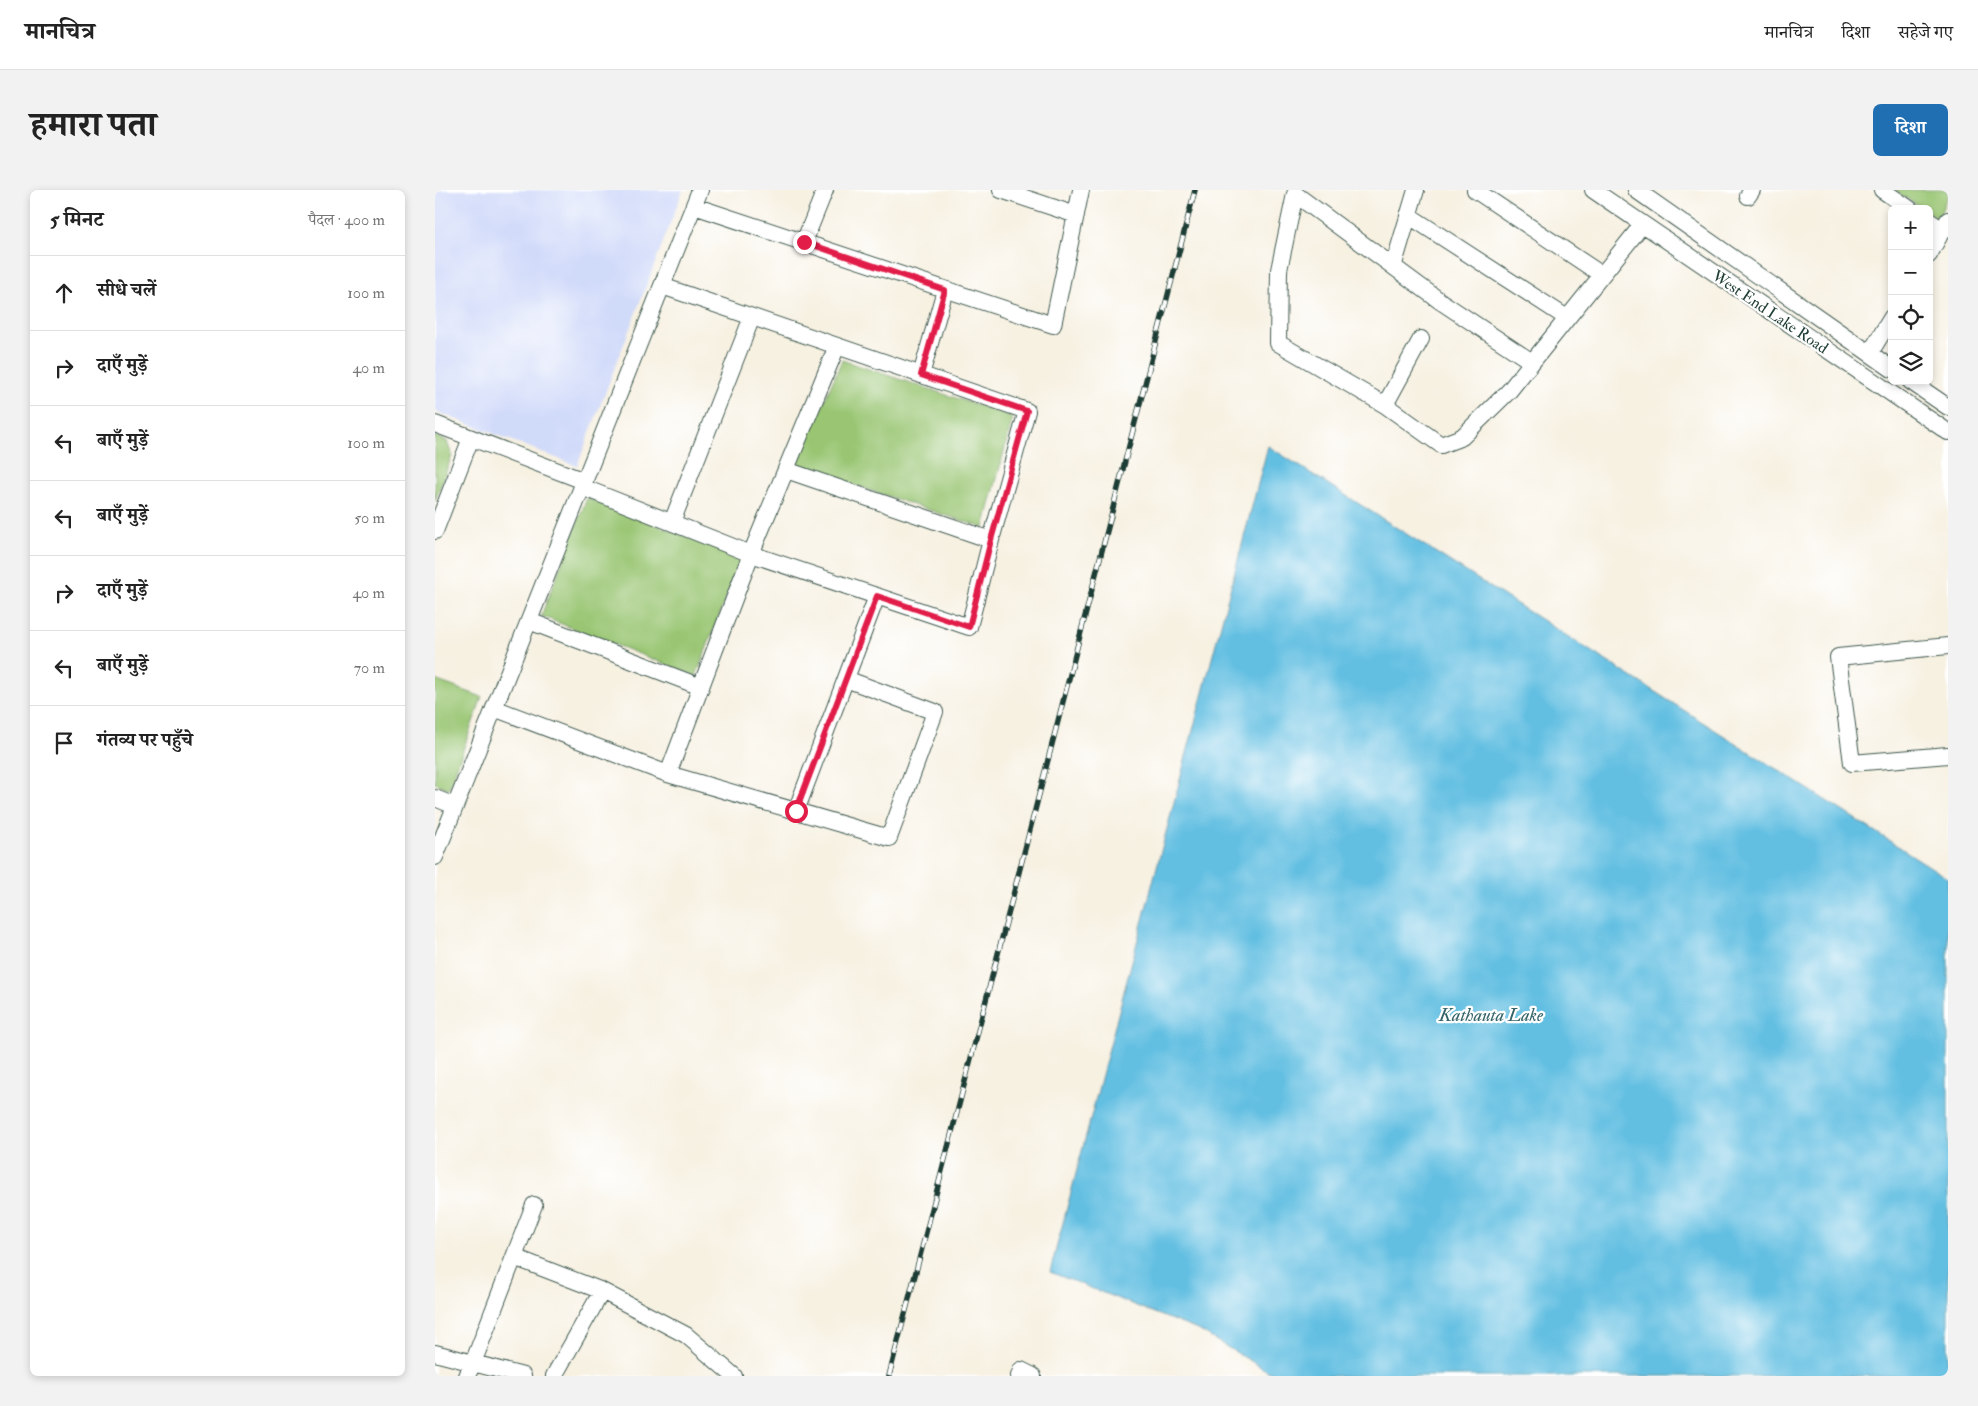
<!DOCTYPE html>
<html lang="hi">
<head>
<meta charset="utf-8">
<style>
  body { margin:0; font-family:"IM FELL Double Pica","Noto Serif Devanagari",serif; background:#f2f2f2; color:#222 }
  .controls { position:absolute; right:15px; top:15px; display:grid; overflow:hidden; border-radius:8px; box-shadow:0 2px 8px #0003 }
  .controls button { width:45px; height:45px; display:grid; place-items:center; padding:0; border:0; border-bottom:1px solid #e0e0e0; background:#fff; color:#222; font:25px sans-serif }
  .stop { position:absolute; width:15px; height:15px; margin:-11px; border:4px solid #e11d48; border-radius:50%; background:#fff }
  .stop.end { background:#e11d48; border-color:#fff; box-shadow:0 1px 5px #0008 }
  .list { margin:0; padding:0; list-style:none }
  h2 { display:flex; justify-content:space-between; align-items:center; height:65px; margin:0; padding:0 20px; font-size:21px }
  h2 small { font-size:16px; font-weight:400; color:#767676 }
  .list li { display:grid; grid-template-columns:32px 1fr auto; gap:15px; align-items:center; box-sizing:border-box; height:75px; padding:0 20px; border-top:1px solid #e0e0e0 }
  .list b { display:block; font-size:19px; white-space:nowrap }
  .list em { font-size:16px; font-style:normal; color:#767676 }
  .icon { flex:none; width:28px; height:28px; fill:none; stroke:currentColor; stroke-width:2; stroke-linecap:round; stroke-linejoin:round }
  .map { position:relative; flex:none; width:1513px; height:1186px; overflow:hidden; border-radius:8px }
  header { display:flex; align-items:center; gap:30px; box-sizing:border-box; height:70px; padding:0 25px; background:#fff; border-bottom:1px solid #e0e0e0 }
  header strong { font-size:24px }
  nav { display:flex; gap:28px; margin-inline-start:auto; font-size:18px }
  .intro { display:flex; align-items:center; justify-content:space-between; box-sizing:border-box; height:120px; padding:0 30px }
  h1 { margin:0; font-size:35px }
  .button { padding:12px 22px; border-radius:8px; background:#1f6fb2; color:#fff; font-size:18px; font-weight:700 }
  main { display:flex; gap:30px; padding:0 30px }
  aside { flex:1; background:#fff; border-radius:8px; box-shadow:0 2px 8px #0003 }
  .map>svg:first-child { display:block }
</style>
</head>
<body>
<header>
<strong>मानचित्र</strong>
<nav><a>मानचित्र</a><a>दिशा</a><a>सहेजे गए</a></nav>
</header>
<div class="intro"><h1>हमारा पता</h1><a class="button">दिशा</a></div>
<main>
<aside>
<h2>5 मिनट<small>पैदल · 400 m</small></h2>
<ul class="list">
<li><svg class="icon" aria-label="ahead" viewBox="0 0 24 24"><path d="M12 20V5M6 11l6-6 6 6"/></svg><div><b>सीधे चलें</b></div><em>100 m</em></li>
<li><svg class="icon" aria-label="right" viewBox="0 0 24 24"><path d="M7 20v-9h11M14 6l5 5-5 5"/></svg><div><b>दाएँ मुड़ें</b></div><em>40 m</em></li>
<li><svg class="icon" aria-label="left" viewBox="0 0 24 24"><path d="M17 20v-9H6M10 6l-5 5 5 5"/></svg><div><b>बाएँ मुड़ें</b></div><em>100 m</em></li>
<li><svg class="icon" aria-label="left" viewBox="0 0 24 24"><path d="M17 20v-9H6M10 6l-5 5 5 5"/></svg><div><b>बाएँ मुड़ें</b></div><em>50 m</em></li>
<li><svg class="icon" aria-label="right" viewBox="0 0 24 24"><path d="M7 20v-9h11M14 6l5 5-5 5"/></svg><div><b>दाएँ मुड़ें</b></div><em>40 m</em></li>
<li><svg class="icon" aria-label="left" viewBox="0 0 24 24"><path d="M17 20v-9H6M10 6l-5 5 5 5"/></svg><div><b>बाएँ मुड़ें</b></div><em>70 m</em></li>
<li><svg class="icon" aria-label="arrive" viewBox="0 0 24 24"><path d="M6 21V4h12l-3 4 3 4H6"/></svg><div><b>गंतव्य पर पहुँचे</b></div></li>
</ul>
</aside>
<div class="map">
<svg width="1513" height="1186" viewBox="0 0 1513 1186">
  <rect width="100%" height="100%" fill="#fff"/>
  <filter id="ink" filterUnits="userSpaceOnUse"><feTurbulence type="fractalNoise" baseFrequency=".02" numOctaves="2"/><feDisplacementMap in="SourceGraphic" scale="10" xChannelSelector="R" yChannelSelector="G"/><feConvolveMatrix kernelMatrix="1 2 1 2 8 2 1 2 1" color-interpolation-filters="sRGB"/></filter>
  <filter id="wash" filterUnits="userSpaceOnUse"><feTurbulence type="fractalNoise" baseFrequency=".0096" numOctaves="4" result="noise"/><feDisplacementMap in="SourceGraphic" scale="20" xChannelSelector="R" yChannelSelector="G"/><feGaussianBlur stdDeviation="1.12" result="paint"/><feColorMatrix in="noise" values="0 0 0 0 0 0 0 0 0 0 0 0 0 0 0 0 0 1.4 0 .05"/><feComposite in="paint" operator="in"/></filter>
  <g filter="url(#wash)">
    <rect width="100%" height="100%" fill="#f7f1e2"/>
    <!-- built -->
    <path fill="#d0daf9" d="M0 0H248L142 276 0 221Z"/>
    <!-- green -->
    <path fill="#9ac673" stroke="#5c8254" d="M1459 0H1513V5L1503 29 1494 23V19H1488Z
      M407 170 578 227 549 338 361 276Z
      M0 246 12 251 17 266 0 311Z
      M152 308 306 368 261 486 106 426Z
      M0 490 47 507 14 599 0 593Z"/>
    <!-- water -->
    <path fill="#64bfe2" stroke="#427e8b" d="M833 256 1513 688V1186H841L765 1141 615 1082Z"/>
  </g>
  <g filter="url(#ink)">
    <g fill="none" stroke-linecap="round" stroke-linejoin="round">
      <!-- minor casing -->
      <g stroke="#3f584e" stroke-width="18">
        <path id="minor" d="M566 0 641 25
          M1040 0 1167 85
          M1158 0 1513 242
          M1201 0 1457 179
          M1447 0 1475 19
          M1313 6 1317 0
          M259 16 618 135 646 0
          M973 25 1132 128
          M1494 31 1509 41
          M369 52 390 0
          M1494 65 1513 30
          M959 74 981 0
          M1435 163 1457 127
          M1097 172 1005 111 860 4 844 80 843 153 950 215 1006 255 1027 247 1074 201 1207 35
          M486 185 510 100
          M1475 191 1513 217
          M950 215 986 149
          M0 234 149 291
          M351 280 556 350
          M147 297 316 364 534 437 556 350 592 221 227 96
          M237 332 317 127
          M0 341 36 248
          M94 431 266 497
          M1513 456 1403 467 1417 573 1513 565
          M59 518 233 584 454 648 500 522 411 489
          M233 584 316 364 402 156
          M0 608 20 616
          M361 621 442 406
          M0 667 265 0
          M79 1067 167 1101
          M0 1163 88 1186
          M32 1186 38 1173 99 1015
          M119 1186 167 1101 251 1145 299 1186
          M584 1186 586 1180 598 1186"/>
      </g>
      <!-- minor -->
      <use href="#minor" stroke="#fff" stroke-width="16"/>
      <!-- rail casing -->
      <g stroke="#1f3d34" stroke-width="5.5">
        <path id="rail" d="M454 1186 760 0"/>
      </g>
      <!-- rail -->
      <use href="#rail" stroke="#fff" stroke-width="4" stroke-dasharray="11" stroke-linecap="butt"/>
    </g>
  </g>
  <g fill="none" stroke-linecap="round" stroke-linejoin="round" filter="url(#ink)">
    <!-- route -->
    <path stroke="#e11d48" stroke-width="6" d="M361 621 442 406 534 437 556 350 592 221 486 185 510 100 369 52"/>
  </g>
  <g text-anchor="middle" dominant-baseline="central" stroke-width="4.5" stroke-linejoin="round" paint-order="stroke">
    <!-- street labels -->
    <g font-size="16" fill="#1f3d34" stroke="#fff">
      <text transform="translate(1335 122) rotate(34)">West End Lake Road</text>
    </g>
    <!-- water labels -->
    <g font-size="18" font-style="italic" fill="#346468" stroke="#fff">
      <text x="1056" y="825">Kathauta Lake</text>
    </g>
  </g>
</svg>
<div class="controls">
<button>+</button>
<button>−</button>
<button><svg class="icon" aria-label="locate" viewBox="0 0 24 24"><circle cx="12" cy="12" r="6"/><path d="M12 2v4M12 18v4M2 12h4M18 12h4"/></svg></button>
<button><svg class="icon" aria-label="layers" viewBox="0 0 24 24"><path d="M12 4l9 5-9 5-9-5zM3 14l9 5 9-5"/></svg></button>
</div>
<div class="stop" style="left:361px;top:621px"></div>
<div class="stop end" style="left:369px;top:52px"></div>
</div>
</main>
</body>
</html>
